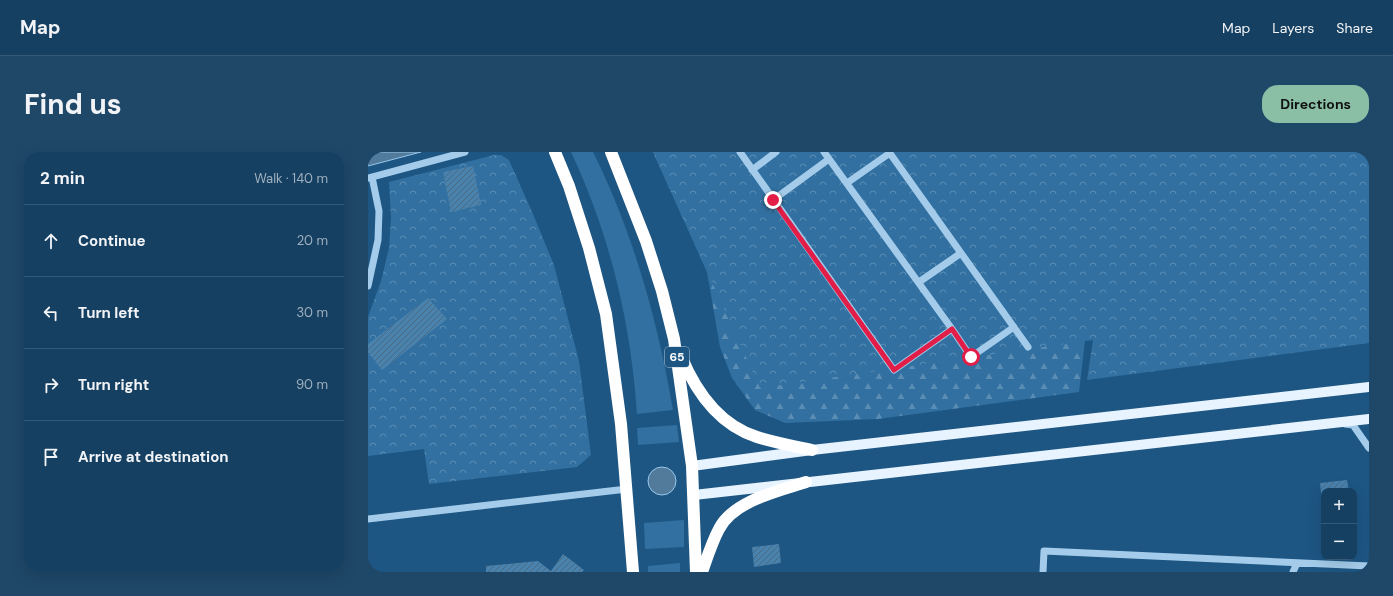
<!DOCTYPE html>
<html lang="en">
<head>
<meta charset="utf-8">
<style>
  body { margin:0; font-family:"DM Sans",sans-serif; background:#1f4768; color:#f1f3f6 }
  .controls { position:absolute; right:12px; bottom:12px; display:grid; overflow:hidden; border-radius:8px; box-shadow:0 4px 16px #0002 }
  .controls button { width:36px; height:36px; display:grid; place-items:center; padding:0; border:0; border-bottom:1px solid #355977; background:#164062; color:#f1f3f6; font:20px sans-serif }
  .stop { position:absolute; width:12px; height:12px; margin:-9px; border:3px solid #e11d48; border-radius:50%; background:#fff }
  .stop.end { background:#e11d48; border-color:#fff; box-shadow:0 1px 4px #0008 }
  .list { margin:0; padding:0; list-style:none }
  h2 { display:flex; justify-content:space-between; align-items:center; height:52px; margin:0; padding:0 16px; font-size:17px }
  h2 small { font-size:13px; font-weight:400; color:#9eafbe }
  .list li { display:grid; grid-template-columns:26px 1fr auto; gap:12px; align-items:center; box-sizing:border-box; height:72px; padding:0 16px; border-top:1px solid #355977 }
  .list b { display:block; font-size:15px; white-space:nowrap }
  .list em { font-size:13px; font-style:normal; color:#9eafbe }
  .icon { flex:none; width:22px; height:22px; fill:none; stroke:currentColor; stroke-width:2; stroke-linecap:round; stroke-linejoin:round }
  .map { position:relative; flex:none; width:1001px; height:420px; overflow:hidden; border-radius:16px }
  header { display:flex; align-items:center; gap:24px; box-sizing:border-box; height:56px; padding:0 20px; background:#164062; border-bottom:1px solid #355977 }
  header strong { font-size:19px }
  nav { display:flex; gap:22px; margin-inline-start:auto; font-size:14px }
  .intro { display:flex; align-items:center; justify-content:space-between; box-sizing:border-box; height:96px; padding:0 24px }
  h1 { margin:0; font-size:28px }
  .button { padding:10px 18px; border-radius:16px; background:#8abfa5; color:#111; font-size:14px; font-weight:700 }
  main { display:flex; gap:24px; padding:0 24px }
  aside { flex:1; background:#164062; border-radius:16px; box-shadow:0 4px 16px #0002 }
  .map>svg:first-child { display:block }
</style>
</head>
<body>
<header>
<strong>Map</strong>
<nav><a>Map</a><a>Layers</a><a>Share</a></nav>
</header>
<div class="intro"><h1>Find us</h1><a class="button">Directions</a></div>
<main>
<aside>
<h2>2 min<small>Walk · 140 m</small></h2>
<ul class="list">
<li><svg class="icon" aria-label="ahead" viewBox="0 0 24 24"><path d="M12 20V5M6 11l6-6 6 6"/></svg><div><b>Continue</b></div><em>20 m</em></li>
<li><svg class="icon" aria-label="left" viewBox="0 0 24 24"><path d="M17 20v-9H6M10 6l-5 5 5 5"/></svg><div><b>Turn left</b></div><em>30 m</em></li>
<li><svg class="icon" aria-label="right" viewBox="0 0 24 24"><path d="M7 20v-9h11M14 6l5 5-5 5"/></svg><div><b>Turn right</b></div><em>90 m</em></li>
<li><svg class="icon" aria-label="arrive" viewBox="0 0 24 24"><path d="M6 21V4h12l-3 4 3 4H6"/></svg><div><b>Arrive at destination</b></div></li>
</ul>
</aside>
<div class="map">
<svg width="1001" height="420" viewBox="0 0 1001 420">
  <defs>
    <pattern id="forest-firs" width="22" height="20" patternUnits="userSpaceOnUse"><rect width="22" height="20" fill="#3170a1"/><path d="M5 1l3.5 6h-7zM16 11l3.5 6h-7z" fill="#5a8db4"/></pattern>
    <pattern id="park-crowns" width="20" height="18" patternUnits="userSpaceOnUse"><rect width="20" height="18" fill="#3170a1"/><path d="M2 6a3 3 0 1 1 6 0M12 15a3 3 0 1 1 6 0" fill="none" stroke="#5a8db4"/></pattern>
    <pattern id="building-hatch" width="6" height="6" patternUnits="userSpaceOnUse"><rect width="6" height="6" fill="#4a82ae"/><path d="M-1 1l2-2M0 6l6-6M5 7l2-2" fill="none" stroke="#4b6a82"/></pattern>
  </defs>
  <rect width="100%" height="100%" fill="#1d5683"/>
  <!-- grass -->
  <path fill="#3170a1" d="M203 0H225C265 80 290 170 305 258L269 262C263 171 242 83 203 0Z
    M309 273 311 290 270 293 269 276Z
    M316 368V395L277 397 276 371Z
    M312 411V420H280V414Z"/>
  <!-- forest -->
  <path fill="url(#forest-firs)" d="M285 0 717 189 711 240 510 267 417 271 387 258 364 226 352 195 339 120Z"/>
  <!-- park -->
  <path fill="url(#park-crowns)" d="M285 0H1001V191L719 228 725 188 392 236Z
    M126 3H133L141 8 165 62 186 113 211 209 223 303 209 315 61 332 56 297 0 304V165L13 129 21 96 23 66 21 30Z"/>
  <!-- water -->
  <path fill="#527a9b" stroke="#97c8eb" d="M0 0H53L0 14Z
    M280 329a14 14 0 1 1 28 0a14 14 0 1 1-28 0Z"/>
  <!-- building -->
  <path fill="url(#building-hatch)" d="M105 14 113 53 83 60 75 20Z
    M60 146 79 167 14 218 0 200V192Z
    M979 328 981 339H956V350H954L952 331Z
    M411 392 413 411 386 415 384 395Z
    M195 402 216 418 214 420H118V414L170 409 183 419Z"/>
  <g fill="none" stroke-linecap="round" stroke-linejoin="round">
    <!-- minor -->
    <path stroke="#a4ccea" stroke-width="7" d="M372 0 526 218 584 177 456 0
      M521 0 660 195
      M384 18 408 0
      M0 26 97 0
      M479 31 522 1
      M405 48 461 7
      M551 130 593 101
      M0 134 10 88 11 59 4 25
      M584 177 603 205 646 175
      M977 272 985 273 1001 296
      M0 367 259 337
      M675 420 676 399 1001 414
      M925 420 929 411"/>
    <!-- major -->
    <path stroke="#e7f3fe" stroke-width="10" d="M324 314 444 298 1001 235
      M326 343 1001 267"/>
    <!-- highway -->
    <path stroke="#fff" stroke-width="12" d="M187 0 201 34 221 96 238 162 253 272 265 420
      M243 0 278 89 294 139 306 187 324 314 328 420
      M313 204C328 240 351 273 389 285 407 291 426 294 444 298
      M334 420C339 406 344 390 351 377 365 349 410 339 438 330"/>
  </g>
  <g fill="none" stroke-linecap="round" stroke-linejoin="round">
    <!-- route -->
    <path stroke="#e11d48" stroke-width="5" d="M405 48 526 218 584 177 603 205"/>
  </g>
  <g text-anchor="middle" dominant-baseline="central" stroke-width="3.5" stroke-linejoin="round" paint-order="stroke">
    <!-- shield labels -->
    <rect fill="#1d5683" stroke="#bbccda" stroke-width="1" x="297" y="195" width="24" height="20" rx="3"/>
    <g font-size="12" font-weight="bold" fill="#fff">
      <text x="309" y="205">65</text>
    </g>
  </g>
</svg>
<div class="controls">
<button>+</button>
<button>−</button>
</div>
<div class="stop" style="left:603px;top:205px"></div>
<div class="stop end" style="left:405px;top:48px"></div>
</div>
</main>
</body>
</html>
